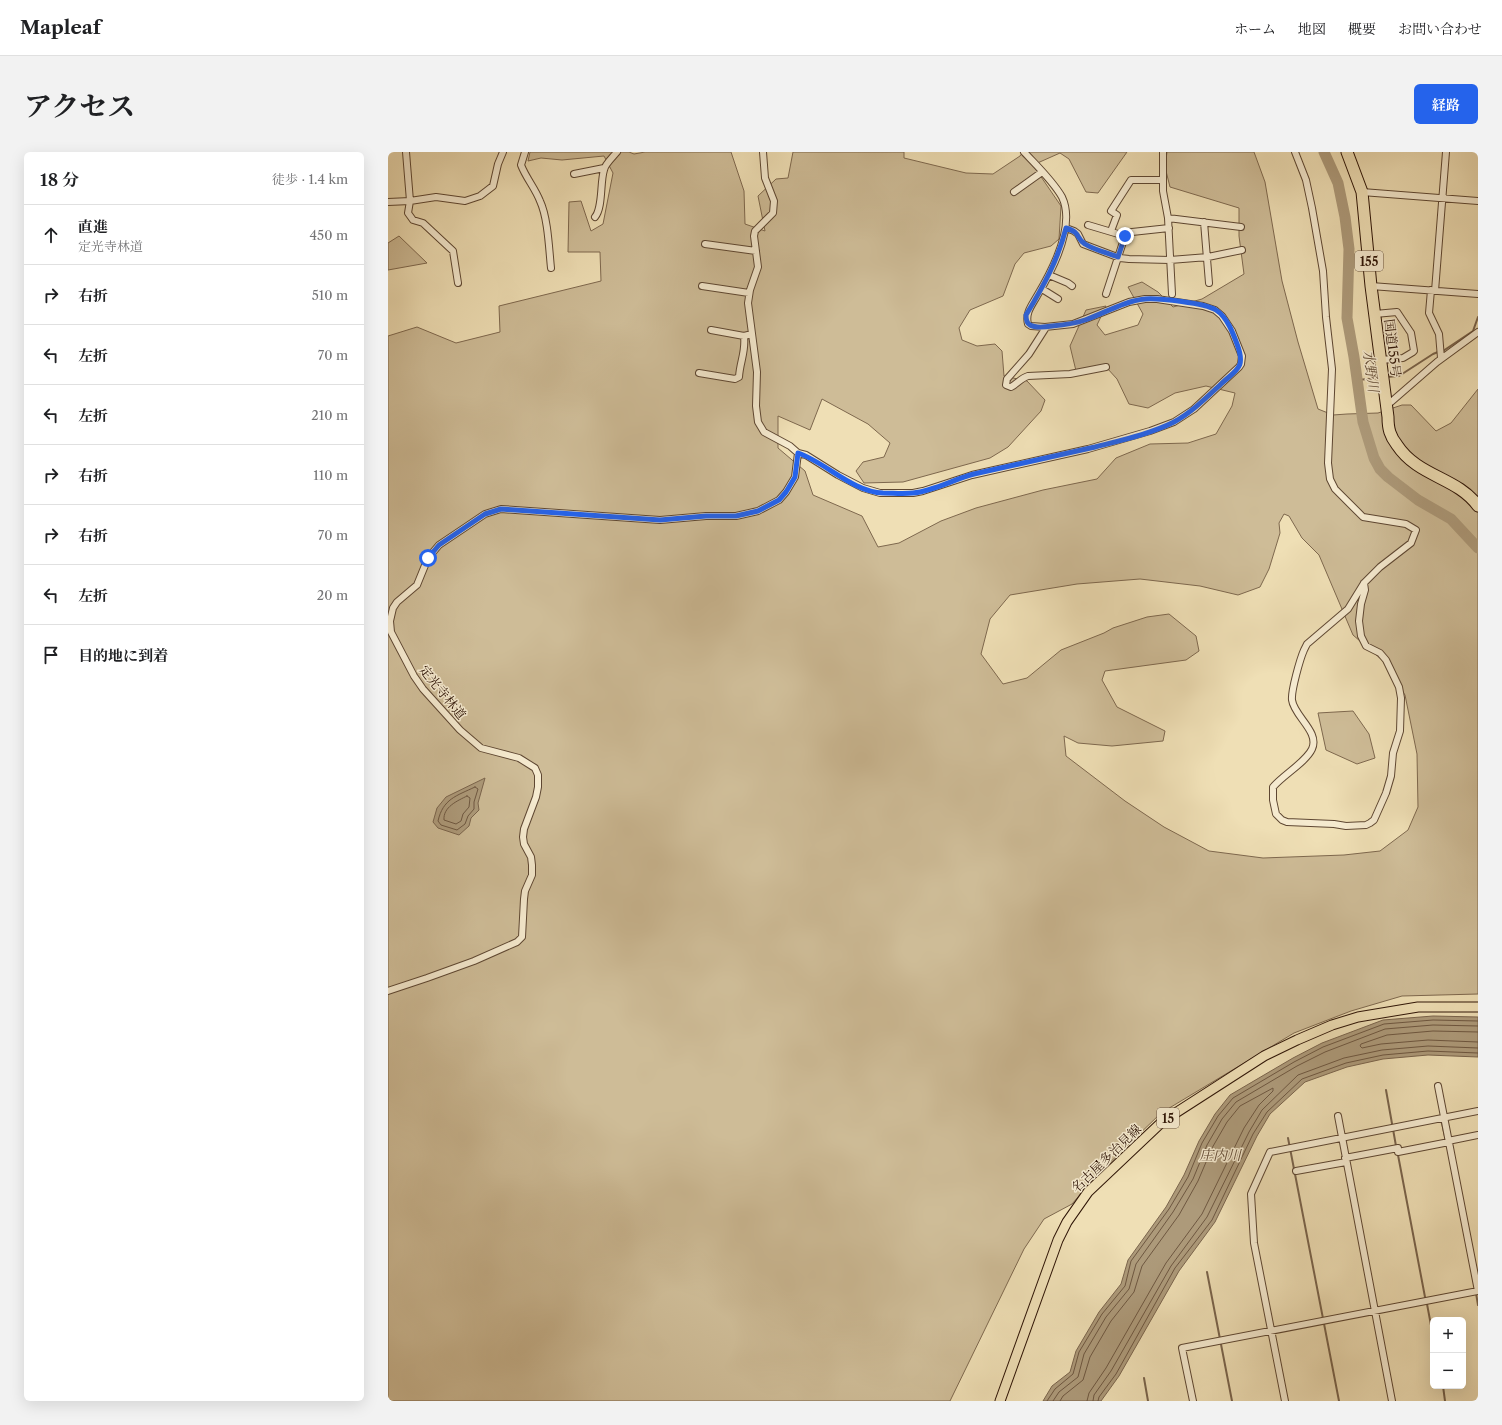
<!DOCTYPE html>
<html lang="ja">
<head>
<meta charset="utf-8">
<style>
  body { margin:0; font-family:"Libre Caslon Text","Noto Serif JP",serif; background:#f2f2f2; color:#202124 }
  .controls { position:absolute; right:12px; bottom:12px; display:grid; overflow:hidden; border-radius:6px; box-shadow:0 4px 16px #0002 }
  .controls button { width:36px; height:36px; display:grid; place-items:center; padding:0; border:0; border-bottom:1px solid #e0e0e0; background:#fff; color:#202124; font:20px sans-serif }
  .stop { position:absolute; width:12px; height:12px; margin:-9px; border:3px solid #2563eb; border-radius:50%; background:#fff }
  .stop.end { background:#2563eb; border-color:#fff; box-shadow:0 1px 4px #0008 }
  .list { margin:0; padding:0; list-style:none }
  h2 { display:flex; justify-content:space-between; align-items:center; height:52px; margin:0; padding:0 16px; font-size:17px }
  h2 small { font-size:13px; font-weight:400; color:#757577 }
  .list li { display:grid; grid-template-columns:26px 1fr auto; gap:12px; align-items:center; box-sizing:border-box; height:60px; padding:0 16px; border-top:1px solid #e0e0e0 }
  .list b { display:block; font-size:15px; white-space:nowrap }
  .list p { margin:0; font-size:13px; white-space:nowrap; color:#757577 }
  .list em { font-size:13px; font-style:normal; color:#757577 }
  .icon { flex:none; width:22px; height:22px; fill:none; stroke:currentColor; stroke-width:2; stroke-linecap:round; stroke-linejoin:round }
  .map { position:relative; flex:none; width:1090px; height:1249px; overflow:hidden; border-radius:6px }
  header { display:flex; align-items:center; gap:24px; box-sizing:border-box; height:56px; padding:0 20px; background:#fff; border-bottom:1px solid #e0e0e0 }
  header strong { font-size:19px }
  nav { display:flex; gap:22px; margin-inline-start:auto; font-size:14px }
  .intro { display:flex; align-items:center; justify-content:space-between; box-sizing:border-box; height:96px; padding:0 24px }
  h1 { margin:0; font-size:28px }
  .button { padding:10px 18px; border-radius:6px; background:#2563eb; color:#fff; font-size:14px; font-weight:700 }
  main { display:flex; gap:24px; padding:0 24px }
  aside { flex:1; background:#fff; border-radius:6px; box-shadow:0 4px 16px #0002 }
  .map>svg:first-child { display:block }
</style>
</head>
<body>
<header>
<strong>Mapleaf</strong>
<nav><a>ホーム</a><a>地図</a><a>概要</a><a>お問い合わせ</a></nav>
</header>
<div class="intro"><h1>アクセス</h1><a class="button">経路</a></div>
<main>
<aside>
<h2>18 分<small>徒歩 · 1.4 km</small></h2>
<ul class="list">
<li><svg class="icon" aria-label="ahead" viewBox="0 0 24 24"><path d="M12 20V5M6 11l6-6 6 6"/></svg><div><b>直進</b><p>定光寺林道</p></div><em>450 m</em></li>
<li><svg class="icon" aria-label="right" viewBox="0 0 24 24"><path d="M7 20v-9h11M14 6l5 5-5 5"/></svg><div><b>右折</b></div><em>510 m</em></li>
<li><svg class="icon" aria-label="left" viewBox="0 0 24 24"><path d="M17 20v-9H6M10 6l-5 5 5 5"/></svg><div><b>左折</b></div><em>70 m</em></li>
<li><svg class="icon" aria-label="left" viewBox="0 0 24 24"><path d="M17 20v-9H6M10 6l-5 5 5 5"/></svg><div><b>左折</b></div><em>210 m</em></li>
<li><svg class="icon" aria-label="right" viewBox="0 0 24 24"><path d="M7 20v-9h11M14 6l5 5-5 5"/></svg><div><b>右折</b></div><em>110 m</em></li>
<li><svg class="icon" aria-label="right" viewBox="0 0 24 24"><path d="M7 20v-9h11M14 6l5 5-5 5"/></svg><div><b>右折</b></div><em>70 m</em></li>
<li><svg class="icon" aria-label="left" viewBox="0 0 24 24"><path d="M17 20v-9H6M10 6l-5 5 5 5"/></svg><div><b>左折</b></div><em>20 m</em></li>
<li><svg class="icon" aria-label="arrive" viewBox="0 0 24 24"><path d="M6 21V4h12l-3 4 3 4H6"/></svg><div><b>目的地に到着</b></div></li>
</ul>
</aside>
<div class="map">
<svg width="1090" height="1249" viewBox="0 0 1090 1249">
  <rect width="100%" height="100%" fill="#efdfb5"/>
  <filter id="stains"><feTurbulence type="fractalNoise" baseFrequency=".005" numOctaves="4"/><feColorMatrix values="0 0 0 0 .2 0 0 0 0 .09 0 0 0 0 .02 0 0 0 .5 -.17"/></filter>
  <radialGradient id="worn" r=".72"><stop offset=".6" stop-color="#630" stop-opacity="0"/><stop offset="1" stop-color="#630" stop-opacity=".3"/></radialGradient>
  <!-- green -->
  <path fill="#cebc97" stroke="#7e684e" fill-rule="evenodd" d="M142 0H241L246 2 257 0H343L356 39 357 72 377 79 370 44 388 27 400 26 405 0H516V6L578 21 605 22 632 4 635 0H739L710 41 698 40 681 7 672 1 645 13 673 54 671 87 663 94 636 101 627 112 615 144 582 158 571 176 574 188 589 194 607 192 614 199 616 224 639 229 657 248 653 259 620 295 602 306 515 330 476 331 468 319 475 310 496 305 502 291 480 272 434 247 422 278 390 264V296L417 319 425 343 474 364 490 395 511 391 553 369 588 356 655 338 709 327 728 306 762 292 800 291 828 282 844 254 847 241 818 234 787 241 760 256 741 252 729 227 719 216 689 223 682 194 698 158 718 154 709 173 717 183 750 173 755 162 740 135 754 130 770 140 785 155 814 147 856 122 851 84V56L782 35 777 15 779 0H866L877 30 894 129 910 190 930 257 945 263 959 262 990 261 1014 253H1023L1048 279 1063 271 1090 237V842L1014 844 963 859 906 881 773 961 708 1024 684 1052 656 1067 636 1097 562 1249H0V184L29 175 68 191 112 180 111 154 213 129 212 100H180L181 50 193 49 203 79 215 72 225 21 216 4 174 8 153 6 140 9ZM896 362 901 364 914 386 931 403 965 483 994 508 1017 543 1029 602 1030 655 1020 678 992 699 956 703 875 706 821 699 776 675 737 649 678 604 676 584 690 591 724 594 775 589 777 579 729 555 714 528 717 519 798 508 811 499 808 484 781 462 759 465 725 476 716 481 673 498 639 526 615 532 593 502 602 467 622 443 689 432 752 427 812 434 850 443 872 435 881 417 892 381 891 371Z
    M11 84 39 111 0 118V91Z
    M965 559 981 582 987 606 969 612 938 598 930 561Z"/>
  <!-- water -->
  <path fill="#ad9a7a" stroke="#7a644c" d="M97 626 90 651 91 658 83 666 81 674 71 683 50 676 45 670 49 656 58 645Z
    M1045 864 1090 865V905L1040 903 995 907 959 915 917 930 882 962 869 984 827 1070 791 1119 731 1224 713 1249H655L664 1234 682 1220 688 1199 711 1160 733 1132 740 1108 778 1055 796 1023 811 989 827 962 842 943 905 906 934 891 995 868Z"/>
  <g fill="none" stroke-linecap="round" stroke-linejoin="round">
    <!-- shore -->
    <path stroke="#6e5740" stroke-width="1" d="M87 635 90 637 86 650V657L80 664 77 672 69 678 53 673 50 669C55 647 68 644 87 635Z
      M79 644 82 646 81 655 75 662 73 669 68 672 56 668C55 655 69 649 79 644Z
      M1090 880 1045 879 999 883 973 892 972 894 974 896 993 892 1040 888 1090 890
      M659 1249 667 1237 685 1222 691 1200 714 1162 737 1134 743 1109 781 1057 800 1025 814 991 830 964 845 946 906 910 935 895 996 872 1045 868 1090 869
      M665 1249 671 1240 690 1225 696 1202 718 1165 741 1137 748 1112 785 1060 805 1027 819 993 834 967 848 950 909 914 937 900 997 877 1045 873 1090 874
      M672 1249 675 1244 695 1228 702 1205 723 1169 746 1140 754 1114 791 1063 810 1029 824 996 839 970 852 954 885 936V939L871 953 856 976 814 1062 778 1111 718 1216 701 1241 699 1249
      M705 1249 706 1243 723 1219 783 1114 819 1065 861 980 874 958 910 923 956 906 994 898 1040 894 1090 896
      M710 1249 711 1245 728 1222 787 1116 824 1068 865 982 879 960 914 927 958 911 995 903 1040 899 1090 901"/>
    <!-- stream -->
    <path stroke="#7a644c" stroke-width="2" d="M1055 199 1085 179 1090 165
      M998 225 1011 224 1045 202 1050 200
      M969 228 991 226
      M998 938 1008 994
      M1052 969 1054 971 1058 989
      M900 986 951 1249
      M1010 1003 1037 1145
      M819 1120 844 1249
      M1088 1141 1090 1153
      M1039 1152 1045 1184
      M756 1226 760 1249
      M1055 1234 1057 1249"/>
    <!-- river -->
    <path stroke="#ad9a7a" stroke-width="11" d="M936 0 950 31 957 65 961 97 959 166 966 205 975 270 986 306 992 317 1000 325 1030 348 1063 367 1090 396"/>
    <!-- street casing -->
    <g stroke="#5e4732" stroke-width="8">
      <path id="street" d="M18 0 22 49 20 61 25 68 35 71 65 99 70 131
        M137 0 133 13C138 26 147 36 152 49 160 66 161 97 163 116
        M375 0 377 26 386 49 385 61 367 79 366 84 370 115 362 138 360 151 369 220 368 254 370 270 376 280 402 294 410 301 418 303 450 323 475 336 492 341H525L535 339 584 323 700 297 762 279 786 270 806 257 851 215 853 212 854 204 844 179 834 164 827 158 815 154 769 147H757L741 150 685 172 657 175 643 174 640 172C637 161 644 153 649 144 664 119 688 74 674 45 665 29 649 14 636 0
        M775 0V39L780 66 784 142
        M907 0 918 28 924 56 935 119 938 165 944 217 940 311 942 327 947 337 975 365 1018 372 1028 378 1023 391 992 415 976 431 960 457 919 492 916 498C912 507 903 539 904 548 906 564 932 580 924 597 918 610 895 623 885 635V648L888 662 894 668 899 670 946 672 958 674 978 673 982 671 986 668 998 641 1003 624 1005 601 1012 579 1013 546 1011 535 998 508 992 501 978 494 973 484 971 469 973 452 977 438 976 431
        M186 22 216 16
        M626 40 654 20
        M974 40 1090 49
        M0 50 22 49 48 45 77 49 92 44 105 34 110 12 115 0
        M207 65C215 56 212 30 216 18 217 12 225 5 229 0
        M780 66 853 75
        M816 70 821 131
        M700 73 737 84
        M678 76 686 79 690 82 695 92 732 106 741 107 782 108 820 105 854 98
        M723 79 729 63 723 59 743 28H775
        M317 92 368 99
        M661 123 680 131 684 134
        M314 134 361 141
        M983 134 1090 142
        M654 137 670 147
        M1043 138 1041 161 1051 182 1053 206
        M1047 139 1058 0
        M718 142 737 84 744 80 781 76
        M987 162 1009 160 1023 181 1026 199 1025 200 1015 206 993 208
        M657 175V177L641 202 619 227 618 233 623 235C629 232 633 226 640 224L682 222 718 215
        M323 178 356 184 360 183
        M311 221 347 227 351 225C352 209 358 200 356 184
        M998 252 1003 250 1049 210 1090 180
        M0 839 39 826 86 809 129 790 134 785 136 747 137 739 144 723V713L143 705 136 692 135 685 136 677 148 645 150 635V623L147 616 131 606 93 596 72 578 35 537 26 524 3 480 2 469 5 456 9 450 29 433 40 406 51 393 97 362 113 357 272 368 318 364H348L370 359 391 348 398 340 407 325 410 301
        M1050 934 1090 1139
        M950 964 1004 1249
        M1060 989 1090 983
        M957 1006 1010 996V1000L1061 990
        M908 1019 958 1010
        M805 1249 794 1196 1090 1139
        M897 1249 866 1091 863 1042 882 1000 1090 959"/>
    </g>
    <!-- primary casing -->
    <g stroke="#2e1406" stroke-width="11">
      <path id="primary" d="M612 1249 670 1088 679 1070 700 1040 775 969 876 904 909 888 944 873 970 865 1030 855H1090"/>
    </g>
    <!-- highway casing -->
    <g stroke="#2e1406" stroke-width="13">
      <path id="highway" d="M959 0 974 40 983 134 1000 265C1000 277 1002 284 1009 293 1030 325 1069 325 1090 354"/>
    </g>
    <!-- street -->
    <use href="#street" stroke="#f5eacf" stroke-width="6"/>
    <!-- primary -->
    <use href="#primary" stroke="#efdfb5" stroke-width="9"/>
    <!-- highway -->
    <use href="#highway" stroke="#efdfb5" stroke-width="11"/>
  </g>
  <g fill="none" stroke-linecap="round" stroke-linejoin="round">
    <!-- route -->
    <path stroke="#2563eb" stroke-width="5" d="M40 406 51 393 97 362 113 357 272 368 318 364H348L370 359 391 348 398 340 407 325 410 301C437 310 465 340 495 341 505 341 515 342 525 341 546 339 566 327 586 322 627 313 667 304 707 295 734 288 762 282 786 270 804 260 818 246 833 232 849 217 858 216 849 192 845 181 839 165 828 158 817 151 771 146 757 147 736 149 717 161 697 168 686 172 675 173 664 174 658 175 647 176 642 173 638 171 638 166 638 163 655 135 670 108 678 76 694 81 687 86 697 92 706 98 720 101 730 105L737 84"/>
  </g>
  <g text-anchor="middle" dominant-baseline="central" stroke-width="3" stroke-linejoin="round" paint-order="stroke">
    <!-- shield labels -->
    <g fill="#f5eacf" stroke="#6a5442" stroke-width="1">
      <rect x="967" y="99" width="28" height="20" rx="3"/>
      <rect x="769" y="956" width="22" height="20" rx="3"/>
    </g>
    <g font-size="12" font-weight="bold" fill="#2e1406">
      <text x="981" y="109">155</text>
      <text x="780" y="966">15</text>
    </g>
    <!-- street labels -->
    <g font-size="13" fill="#2e1406" stroke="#f5eacf">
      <text transform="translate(1005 196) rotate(83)">国道155号</text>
      <text transform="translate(55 540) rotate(51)">定光寺林道</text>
      <text transform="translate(718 1006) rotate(-44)">名古屋多治見線</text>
    </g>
    <!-- water labels -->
    <g font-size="14" font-style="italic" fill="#614a34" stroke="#f5eacf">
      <text transform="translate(983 219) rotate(82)">水野川</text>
      <text x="832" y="1003">庄内川</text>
    </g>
  </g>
  <rect width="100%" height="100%" filter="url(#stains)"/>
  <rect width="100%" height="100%" fill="url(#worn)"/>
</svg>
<div class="controls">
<button>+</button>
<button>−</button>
</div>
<div class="stop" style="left:40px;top:406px"></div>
<div class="stop end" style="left:737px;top:84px"></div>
</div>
</main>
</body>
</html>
